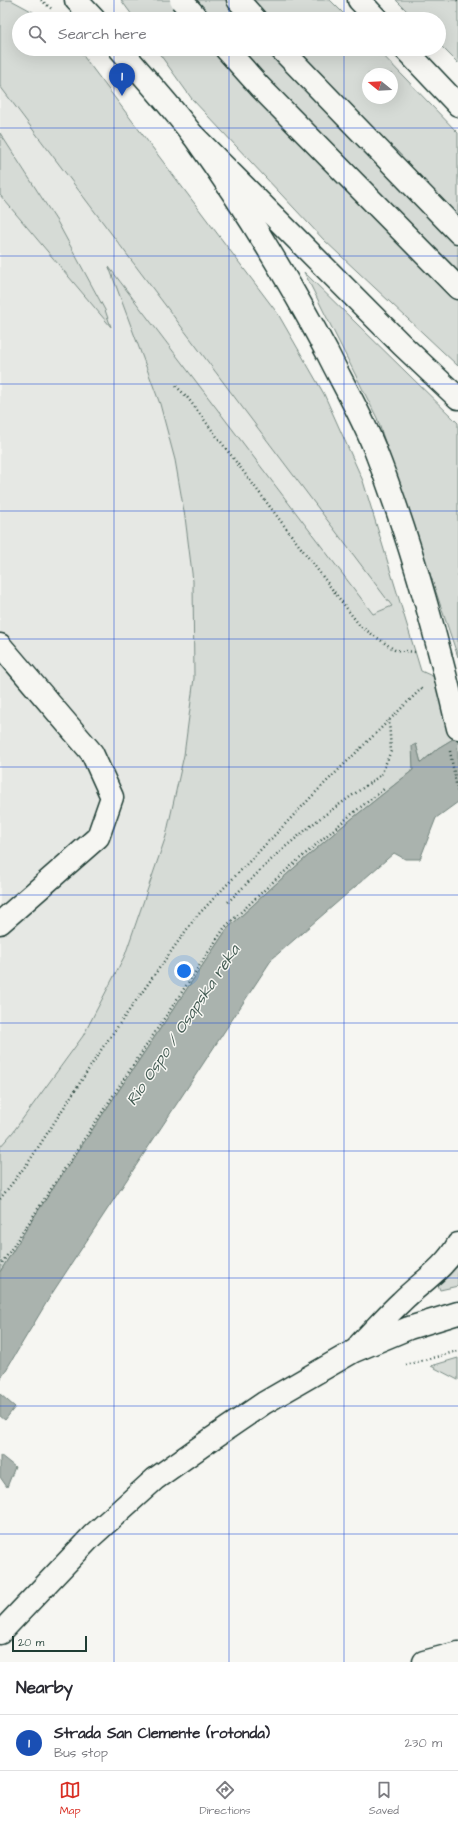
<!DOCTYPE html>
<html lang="en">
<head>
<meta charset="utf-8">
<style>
  body { margin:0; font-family:"Architects Daughter",sans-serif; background:#f2f2f3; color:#2b2b33 }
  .compass { position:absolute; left:362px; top:68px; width:36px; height:36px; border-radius:50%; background:#fff; box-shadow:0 4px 16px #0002; rotate:288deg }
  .scale { position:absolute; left:12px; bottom:10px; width:75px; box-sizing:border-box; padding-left:4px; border:2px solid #1f3d34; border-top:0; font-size:11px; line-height:14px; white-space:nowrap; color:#1f3d34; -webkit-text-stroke:3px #f6f6f2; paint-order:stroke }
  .you { position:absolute; left:184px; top:971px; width:14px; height:14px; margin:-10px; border:3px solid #fff; border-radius:50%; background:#1a73e8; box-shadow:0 0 0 6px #1a73e833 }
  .badge { display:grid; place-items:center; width:26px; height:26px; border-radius:50%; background:#d93025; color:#fff; font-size:13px; font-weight:700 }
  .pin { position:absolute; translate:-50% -33px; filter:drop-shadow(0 1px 2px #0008) }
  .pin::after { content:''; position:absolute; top:21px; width:14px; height:12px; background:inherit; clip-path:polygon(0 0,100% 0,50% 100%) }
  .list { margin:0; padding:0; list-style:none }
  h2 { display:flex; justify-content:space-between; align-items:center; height:52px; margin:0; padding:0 16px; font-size:17px }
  h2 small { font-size:13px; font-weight:400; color:#7c7c81 }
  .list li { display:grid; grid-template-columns:26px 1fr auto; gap:12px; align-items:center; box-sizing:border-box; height:56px; padding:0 16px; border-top:1px solid #e1e1e2 }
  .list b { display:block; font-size:15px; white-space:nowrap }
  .list p { margin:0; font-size:13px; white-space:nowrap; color:#7c7c81 }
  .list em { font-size:13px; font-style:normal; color:#7c7c81 }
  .icon { flex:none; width:22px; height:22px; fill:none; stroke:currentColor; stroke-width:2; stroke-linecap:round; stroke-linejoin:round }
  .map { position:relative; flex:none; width:458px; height:1662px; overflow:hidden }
  .search { position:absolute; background:#fff; box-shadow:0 4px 16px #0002; left:12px; right:12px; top:12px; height:44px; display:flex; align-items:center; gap:10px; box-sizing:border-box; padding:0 14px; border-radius:22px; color:#7c7c81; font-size:15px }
  .sheet { height:108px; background:#fff }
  nav { display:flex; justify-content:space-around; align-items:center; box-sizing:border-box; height:56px; border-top:1px solid #e1e1e2; background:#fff; font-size:11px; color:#7c7c81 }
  nav a { display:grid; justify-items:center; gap:2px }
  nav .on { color:#d93025 }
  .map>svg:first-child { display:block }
</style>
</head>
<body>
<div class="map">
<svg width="458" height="1662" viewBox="0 0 458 1662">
  <rect width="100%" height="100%" fill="#f6f6f2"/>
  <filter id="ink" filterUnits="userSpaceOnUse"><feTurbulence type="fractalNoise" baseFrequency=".025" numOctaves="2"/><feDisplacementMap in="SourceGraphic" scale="8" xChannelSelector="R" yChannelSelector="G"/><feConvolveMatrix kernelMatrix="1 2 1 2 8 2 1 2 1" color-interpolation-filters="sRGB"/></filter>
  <g filter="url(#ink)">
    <!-- built -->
    <path fill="#e6e8e4" d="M0 86 392 606 373 614 110 268 160 404 175 460 185 517 193 581 194 678 184 755 166 836 125 955 83 1036 13 1132 0 1147V195L110 326 105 310 58 223 0 133Z"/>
    <!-- green -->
    <path fill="#d6dbd6" stroke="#7a8c85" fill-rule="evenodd" d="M0 0H11L46 19H19V49H78L278 314 324 394 363 481 421 671 448 683 458 680V736L438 748 421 763 416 744 413 770 339 829 278 882 227 929 32 1220 0 1272V1147L13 1132 83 1036 125 955 166 836 184 755 194 678 193 581 185 517 175 460 160 404 109 267 373 614 392 606 0 86Z
      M121 0H330L349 19H135Z
      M396 0H458V63L439 44V19H415Z
      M156 49H377L458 133V366L324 240 192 99ZM368 74H392V98H368Z
      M0 133 58 223 105 310 111 327 0 195Z
      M304 272 458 423V657L377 418Z
      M458 1264V1286L440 1290 438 1285 440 1282Z
      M458 1358V1380L431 1366Z"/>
    <!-- water -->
    <path fill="#aab3ae" stroke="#72847d" d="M458 736V802L436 818 420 859H405L394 853 272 959 51 1295 0 1380V1272L32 1220 227 929 278 882 339 829 413 770 412 746 416 744 421 763 438 748Z
      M0 1394 15 1407 5 1420 0 1416Z
      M0 1455 15 1467 7 1487 0 1477Z"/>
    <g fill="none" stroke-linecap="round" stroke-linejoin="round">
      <!-- minor casing -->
      <g stroke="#1f3d34" stroke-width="25">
        <path id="minor" d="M0 645 92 753 112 797 98 837 0 923
          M424 1662 458 1653"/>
      </g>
      <!-- major casing -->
      <g stroke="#1f3d34" stroke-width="25">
        <path id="major" d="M76 0 94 19
          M120 49C145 78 172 107 195 138 244 206 288 279 328 354 343 384 361 415 374 447 410 538 436 633 458 728
          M360 1344C374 1330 387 1315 401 1302 421 1282 444 1269 458 1244
          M0 1633 92 1536 155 1479 210 1440 264 1403 354 1351 409 1328 458 1313"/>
      </g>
      <!-- highway casing -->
      <g stroke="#1f3d34" stroke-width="25">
        <path id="highway" d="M238 0 255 19
          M359 0 377 19
          M226 49 260 87 458 288
          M281 49 458 232
          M405 49 458 105
          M194 136 402 345 458 398"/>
      </g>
      <!-- path -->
      <path stroke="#1f3d34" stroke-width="2.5" stroke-dasharray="1 3" stroke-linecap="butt" d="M41 0 53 10
        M457 0 458 1
        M176 386 187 397 360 626 395 650 416 652
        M450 751 458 794
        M228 902 278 853 319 819 381 775 391 751 389 720
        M0 1199 30 1160 103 1047 195 918 316 792 423 687
        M0 1266 225 927 275 880 353 813 384 789
        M406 1365 458 1351"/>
      <!-- minor -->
      <use href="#minor" stroke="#f6f6f2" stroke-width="22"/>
      <!-- major -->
      <use href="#major" stroke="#f6f6f2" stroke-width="22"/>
      <!-- highway -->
      <use href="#highway" stroke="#f6f6f2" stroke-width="22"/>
      <!-- highway-bridge casing -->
      <g stroke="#1f3d34" stroke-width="25" stroke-linecap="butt">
        <path id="highway-bridge" d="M181 0 198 19"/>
      </g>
      <!-- highway-bridge -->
      <use href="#highway-bridge" stroke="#f6f6f2" stroke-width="22"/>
    </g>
  </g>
  <!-- grid -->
  <path fill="none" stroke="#1d4ed8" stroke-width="1" stroke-opacity="0.55" d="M114 0V19M229 0V19M344 0V19M114 49V1662M229 49V1662M344 49V1662M0 128H458M0 256H458M0 384H458M0 511H458M0 639H458M0 767H458M0 895H458M0 1023H458M0 1151H458M0 1278H458M0 1406H458M0 1534H458"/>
  <g text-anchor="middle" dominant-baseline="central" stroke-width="3" stroke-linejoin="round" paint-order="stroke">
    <!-- water labels -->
    <g font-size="16" font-style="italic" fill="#425a52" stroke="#f6f6f2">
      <text transform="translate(183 1025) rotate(-56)">Rio Ospo / Osapska reka</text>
    </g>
  </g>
</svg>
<svg class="compass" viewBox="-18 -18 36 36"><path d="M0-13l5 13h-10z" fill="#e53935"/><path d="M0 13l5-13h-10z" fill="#7c7c81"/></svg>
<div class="scale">20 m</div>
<div class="you"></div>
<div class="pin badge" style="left:122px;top:96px;background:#1a4fb4">1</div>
<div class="search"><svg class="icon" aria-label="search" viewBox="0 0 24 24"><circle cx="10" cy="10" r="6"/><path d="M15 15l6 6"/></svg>Search here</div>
</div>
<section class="sheet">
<h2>Nearby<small></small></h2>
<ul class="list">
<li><span class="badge" style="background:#1a4fb4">1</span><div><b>Strada San Clemente (rotonda)</b><p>Bus stop</p></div><em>230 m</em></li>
</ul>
</section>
<nav>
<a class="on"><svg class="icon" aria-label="map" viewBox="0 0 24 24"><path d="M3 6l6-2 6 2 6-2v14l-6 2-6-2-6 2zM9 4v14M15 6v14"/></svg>Map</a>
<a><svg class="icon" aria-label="directions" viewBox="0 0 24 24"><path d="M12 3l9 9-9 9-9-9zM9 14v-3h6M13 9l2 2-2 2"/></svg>Directions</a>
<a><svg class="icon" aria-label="saved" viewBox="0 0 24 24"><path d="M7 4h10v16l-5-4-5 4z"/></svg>Saved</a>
</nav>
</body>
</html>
